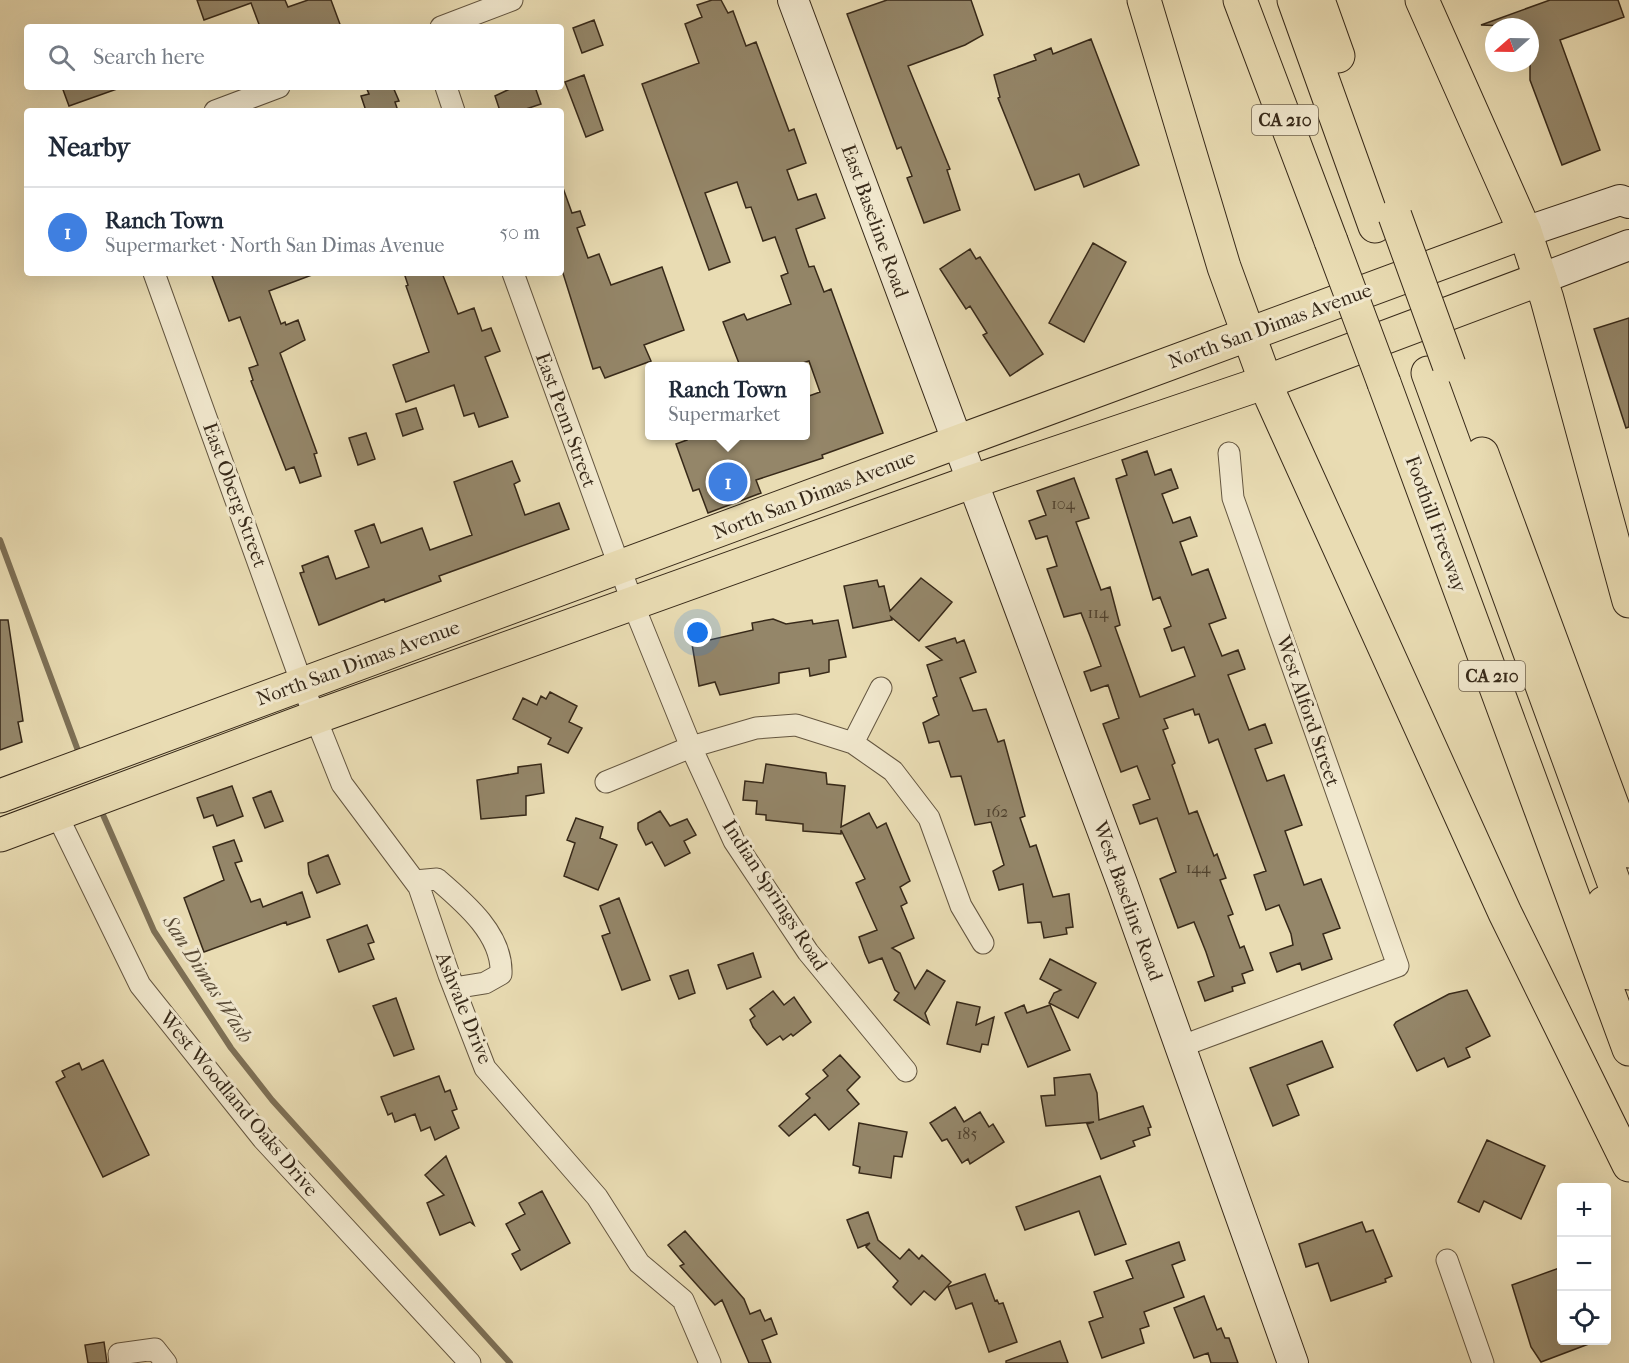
<!DOCTYPE html>
<html lang="en">
<head>
<meta charset="utf-8">
<style>
  body { margin:0; font-family:"IM FELL French Canon",serif; background:#f2f2f3; color:#1f2937 }
  .controls { position:absolute; right:18px; bottom:18px; display:grid; overflow:hidden; border-radius:6px; box-shadow:0 6px 24px #0002 }
  .controls button { width:54px; height:54px; display:grid; place-items:center; padding:0; border:0; border-bottom:2px solid #e0e1e3; background:#fff; color:#1f2937; font:30px sans-serif }
  .compass { position:absolute; left:1485px; top:18px; width:54px; height:54px; border-radius:50%; background:#fff; box-shadow:0 6px 24px #0002; rotate:250deg }
  .you { position:absolute; left:698px; top:633px; width:21px; height:21px; margin:-15px; border:4px solid #fff; border-radius:50%; background:#1a73e8; box-shadow:0 0 0 9px #1a73e833 }
  .badge { display:grid; place-items:center; width:39px; height:39px; border-radius:50%; background:#2563eb; color:#fff; font-size:20px; font-weight:700 }
  .pin { position:absolute; translate:-50% -50%; border:3px solid #fff; box-shadow:0 2px 6px #0006 }
  .popup { position:absolute; left:645px; top:362px; width:165px; height:78px; box-sizing:border-box; display:grid; place-content:center; border-radius:6px; background:#fff; filter:drop-shadow(0 2px 4px #0005); font-size:20px; white-space:nowrap; color:#747a83 }
  .popup b { font-size:22px; color:#1f2937 }
  .popup::after { content:''; position:absolute; left:50%; top:100%; margin-left:-12px; border:12px solid transparent; border-top-color:#fff }
  .list { margin:0; padding:0; list-style:none }
  h2 { display:flex; justify-content:space-between; align-items:center; height:78px; margin:0; padding:0 24px; font-size:26px }
  h2 small { font-size:20px; font-weight:400; color:#747a83 }
  .list li { display:grid; grid-template-columns:39px 1fr auto; gap:18px; align-items:center; box-sizing:border-box; height:90px; padding:0 24px; border-top:2px solid #e0e1e3 }
  .list b { display:block; font-size:22px; white-space:nowrap }
  .list p { margin:0; font-size:20px; white-space:nowrap; color:#747a83 }
  .list em { font-size:20px; font-style:normal; color:#747a83 }
  .icon { flex:none; width:33px; height:33px; fill:none; stroke:currentColor; stroke-width:2; stroke-linecap:round; stroke-linejoin:round }
  .map { position:relative; flex:none; width:1629px; height:1363px; overflow:hidden }
  .search { position:absolute; background:#fff; box-shadow:0 6px 24px #0002; left:24px; top:24px; width:540px; height:66px; display:flex; align-items:center; gap:15px; box-sizing:border-box; padding:0 21px; border-radius:6px; color:#747a83; font-size:22px }
  .panel { position:absolute; background:#fff; box-shadow:0 6px 24px #0002; left:24px; top:108px; width:540px; height:168px; border-radius:6px }
  .map>svg:first-child { display:block }
</style>
</head>
<body>
<div class="map">
<svg width="1629" height="1363" viewBox="0 0 1629 1363">
  <rect width="100%" height="100%" fill="#e9dcb3"/>
  <filter id="stains"><feTurbulence type="fractalNoise" baseFrequency=".00333" numOctaves="4"/><feColorMatrix values="0 0 0 0 .2 0 0 0 0 .09 0 0 0 0 .02 0 0 0 .5 -.17"/></filter>
  <radialGradient id="worn" r=".72"><stop offset=".6" stop-color="#630" stop-opacity="0"/><stop offset="1" stop-color="#630" stop-opacity=".3"/></radialGradient>
  <g fill="none" stroke-linecap="round" stroke-linejoin="round">
    <!-- stream -->
    <path stroke="#7d7056" stroke-width="6" d="M0 540 80 756
      M100 808 154 931 231 1048 272 1100 510 1363"/>
  </g>
  <!-- building -->
  <path fill="#948669" stroke="#372919" stroke-width="1.5" d="M197 0H285L288 7 308 0H331L341 27H260L251 3 204 20Z
    M712 0H721L728 13 733 11 746 46 756 42 789 131 794 129 806 163 787 170 798 200 816 194 825 218 796 229 809 267 814 266 824 292 831 289 883 433 822 455 823 458 756 480 761 493 708 513 699 489 693 491 676 444 687 440 685 435H806V397L820 392 809 361 793 366H740L723 322 744 314 747 320 791 304 781 276 788 273 775 237 763 241 751 207 746 208 737 182 705 193 730 262 709 270 642 84 699 63 685 24 702 17 697 5Z
    M887 0H971L983 35 965 45 908 66 950 169 947 170 960 210 924 223 907 178 912 176 901 147 897 149 847 14Z
    M1550 0H1618L1624 17 1560 40 1600 150 1562 165 1530 80V27L1481 25Z
    M594 20 603 45 582 53 573 28Z
    M1091 39 1139 165 1084 187 1079 174 1035 190 998 98 1000 97 994 75 1036 60 1034 55 1051 48 1053 54Z
    M584 75 603 130 586 137 565 82Z
    M62 87H117V89L69 106Z
    M366 87H393L399 101 395 102 398 111H366L361 96 369 94Z
    M514 87H535L541 104 520 111H500L495 96Z
    M563 188 572 213 580 211 585 225 577 228 588 258 599 254 611 285 662 267 684 330 644 345 651 361 605 378 600 367 593 369 561 267Z
    M1093 243 1126 262 1084 342 1049 323Z
    M970 249 976 259 980 257 1043 354 1010 376 983 335 987 333 970 306 966 309 940 269Z
    M211 273H312V275L269 291 281 324 285 322 286 325 298 320 305 340 280 353 313 442 317 453 314 454 321 476 300 483 294 467 286 470 251 381 253 380 249 368 258 365 240 317 229 321Z
    M404 273H442L458 314 474 308 482 331 491 328 500 351 485 357 508 417 479 427 474 413 464 416 454 385 406 402 393 365 429 352 406 286 408 285Z
    M1629 318V427L1626 428 1594 329Z
    M416 408 423 429 403 436 396 414Z
    M366 433 375 459 358 465 349 438Z
    M1147 451 1155 475 1171 469 1178 488 1162 494 1173 523 1190 517 1197 536 1180 542 1192 575 1208 569 1226 618 1209 624 1222 656 1238 650 1245 669 1228 675 1249 730 1265 724 1272 743 1255 749 1267 781 1284 775 1302 825 1285 831 1304 885 1321 879 1340 928 1323 934 1332 959 1302 970 1300 963 1277 972 1270 953 1293 945 1291 934 1279 905 1266 910 1254 875 1266 871 1218 739 1209 743 1199 714 1195 715 1193 709 1164 719 1168 728 1163 730 1175 763 1172 765 1189 814 1197 811 1214 856 1217 854 1226 878 1220 880 1233 914 1228 916 1240 948 1244 946 1253 970 1242 974 1245 983 1232 987 1233 991 1205 1001 1198 982 1214 976 1206 952 1194 922 1178 928 1160 879 1176 872 1157 818 1140 824 1133 805 1150 799 1137 766 1121 772 1103 724 1119 718 1108 685 1091 691 1084 672 1101 666 1090 636 1081 613 1064 617 1047 569 1057 566 1047 536 1036 539 1029 521 1046 515 1037 491 1074 478 1089 518 1076 522 1101 590 1110 587 1120 625 1115 627 1140 697 1195 676 1184 647 1172 651 1164 629 1171 626 1160 597 1153 600 1116 479 1127 475 1122 460Z
    M512 461 520 481 514 484 525 515 559 503 569 529 439 576 441 581 385 602 384 599 319 625 300 573 304 572 302 566 328 556 336 579 369 567 355 531 374 524 381 543 422 528 430 550 472 535 454 482Z
    M921 578 952 602 919 641 891 617 892 620 853 628 844 586 877 580 879 587 884 586 890 611Z
    M773 619 786 624 812 620 813 624 838 620 846 657 829 660V672L810 676 809 668 779 673V683L720 695 715 682 699 686 692 644 753 630 752 623Z
    M0 620H8L23 721 18 722 22 742 0 750Z
    M955 638 957 643 964 640 976 672 960 678 973 711 986 709 998 742 1004 740 1025 816 1020 818 1030 847 1036 845 1053 897 1069 894 1073 927 1066 928 1067 934 1044 938 1041 922 1028 923 1023 884 999 890 993 871 1004 865 991 822 975 825 961 776 951 777 939 741 929 743 923 723 939 715 933 698 937 696 927 665 942 660 926 647Z
    M550 692 577 706 569 722 582 728 568 753 548 744 551 738 513 719 523 698 537 705 541 696 546 699Z
    M541 764 544 793 526 796V815L481 819 477 780 518 773V767Z
    M766 764 826 773 827 784 845 786 841 827 869 813 877 828 886 823 910 881 900 887 907 903 901 906 914 938 892 948 900 953 915 989 927 970 945 981 925 1013 929 1024 894 1000 899 993 895 990 882 958 869 963 865 954 859 937 877 930 856 883 865 879 841 830V834L803 831V824L766 820V815L756 814 757 801 743 800 745 781 763 783Z
    M232 786 243 816 217 826 213 815 204 818 197 798Z
    M271 791 283 821 265 828 253 798Z
    M660 811 670 826 687 819 696 835 684 841 690 853 665 866 652 842 646 845 638 829V823Z
    M576 818 603 827 600 838 617 845 598 890 564 876 575 843 567 840Z
    M234 840 242 861 235 863 251 902 260 899 263 907 302 892 310 917 287 925 286 922 204 952 184 898 224 880 213 847Z
    M328 855 340 884 317 893 309 874 308 863Z
    M619 898 650 980 622 990 602 936 610 933 600 906Z
    M367 925 374 942 368 944 374 959 339 972 327 940Z
    M753 953 761 977 727 989 718 965Z
    M1050 959 1096 983 1078 1018 1049 1003 1054 993 1061 990 1040 979Z
    M688 970 695 993 679 999 670 976Z
    M1467 990 1490 1036 1466 1048 1470 1057 1448 1067 1444 1058 1417 1071 1394 1025 1396 1022 1449 994Z
    M773 991 784 1005 794 997 811 1022 793 1036 791 1034 783 1040 780 1036 767 1045 753 1027 750 1020 755 1016 750 1009Z
    M396 998 414 1049 394 1056 373 1006Z
    M957 1002 980 1007 976 1025 994 1017 988 1045 982 1044 980 1052 947 1044Z
    M1024 1005 1027 1013 1050 1005 1070 1050 1028 1067 1005 1013Z
    M1322 1041 1333 1067 1287 1085 1299 1115 1273 1126 1250 1068Z
    M840 1055 860 1077 847 1090 859 1104 829 1130 815 1114 789 1136 779 1126 810 1098 806 1094 828 1076 823 1070Z
    M103 1060 149 1155 103 1177 56 1082 65 1077 62 1071 79 1063 82 1070Z
    M1090 1074 1097 1093 1099 1120 1143 1106 1151 1127 1148 1128 1150 1135 1133 1141 1135 1146 1101 1159 1087 1124 1094 1122 1046 1126 1041 1096 1055 1095 1054 1078Z
    M439 1076 445 1092 450 1090 457 1109 452 1111 459 1128 435 1140 430 1127 421 1131 415 1114 395 1122 392 1113 388 1115 381 1097Z
    M955 1107 964 1122 980 1112 989 1127 993 1124 1004 1142 970 1164 968 1159 962 1163 947 1139 942 1141 930 1123Z
    M859 1123 907 1132 902 1157 894 1156 891 1178 859 1173 860 1167 853 1165Z
    M1487 1140 1545 1166 1521 1219 1484 1201 1479 1212 1458 1202Z
    M446 1156 474 1225 470 1222 440 1235 427 1203 444 1195 425 1175Z
    M1100 1176 1126 1244 1095 1255 1079 1211 1025 1230 1016 1207Z
    M542 1191 570 1243 521 1270 512 1254 520 1250 506 1224 525 1214 519 1203Z
    M868 1212 878 1240 900 1259 909 1249 919 1259 922 1255 951 1282 935 1300 924 1291 911 1305 893 1287 898 1281 866 1247 870 1243 858 1248 847 1220Z
    M1362 1222 1366 1232 1373 1230 1392 1276 1385 1279 1386 1282 1331 1301 1318 1263 1306 1267 1299 1244Z
    M685 1231 744 1299 750 1314 760 1310 765 1321 771 1318 777 1334 762 1340 771 1363H749L722 1300 715 1305 680 1266 684 1264 668 1245Z
    M1179 1242 1185 1260 1172 1265 1184 1297 1144 1312 1149 1326 1140 1329 1144 1343 1102 1358 1089 1322 1103 1317 1094 1292 1133 1278 1126 1261Z
    M1562 1267V1341L1594 1342 1541 1362 1531 1347 1512 1285Z
    M985 1274 995 1301 997 1300 999 1304 1003 1303 1017 1342 989 1352 972 1303 956 1309 948 1287Z
    M1204 1296 1217 1330 1221 1328 1225 1338H1229L1238 1363H1211L1208 1353 1194 1358 1174 1308Z
    M1060 1341 1068 1363H1006V1361Z
    M104 1342 107 1363H88L85 1345Z"/>
  <g fill="none" stroke-linecap="round" stroke-linejoin="round">
    <!-- street casing -->
    <g stroke="#645640" stroke-width="23">
      <path id="street" d="M441 27 512 0
        M446 87 454 111
        M215 111 279 87
        M154 273 302 684 342 784 419 887 449 975 485 1068 597 1197 639 1263 683 1300 710 1363
        M513 273 633 604 691 747 734 841 808 952 906 1071
        M853 743 881 688
        M606 782 691 747 756 728 796 725 853 743 893 771 929 818 961 906 983 943
        M56 813 140 985 263 1139 470 1363
        M415 881 437 879C465 903 503 935 501 974L485 983 454 988
        M1182 1046 1398 966 1233 498 1229 453
        M1447 1260 1483 1363
        M120 1363 119 1354 155 1349 166 1363"/>
    </g>
    <!-- secondary casing -->
    <g stroke="#372919" stroke-width="32">
      <path id="secondary" d="M793 0 1122 883 1293 1363
        M1525 232 1620 200 1629 203
        M1540 279 1629 245"/>
    </g>
    <!-- primary casing -->
    <g stroke="#372919" stroke-width="35">
      <path id="primary" d="M0 796 1525 232
        M0 835 316 717 971 482 1266 382 1540 279"/>
    </g>
    <!-- highway casing -->
    <g stroke="#372919" stroke-width="35">
      <path id="highway" d="M1144 0 1224 267 1272 399 1505 913 1629 1165
        M1240 0 1331 241
        M1294 0 1375 226
        M1318 0 1338 56
        M1422 0 1525 232 1547 299 1629 601
        M1428 373 1629 924
        M1384 383 1629 1049
        M1482 454 1629 851
        M1604 903 1629 973"/>
    </g>
    <!-- street -->
    <use href="#street" stroke="#f1e8ce" stroke-width="21"/>
    <!-- secondary -->
    <use href="#secondary" stroke="#f1e8ce" stroke-width="30"/>
    <!-- primary -->
    <use href="#primary" stroke="#e9dcb3" stroke-width="33"/>
    <!-- highway -->
    <use href="#highway" stroke="#e9dcb3" stroke-width="33"/>
    <!-- highway-bridge casing -->
    <g stroke="#372919" stroke-width="35" stroke-linecap="butt">
      <path id="highway-bridge" d="M1395 216 1449 365
        M1331 241 1384 383"/>
    </g>
    <!-- highway-bridge -->
    <use href="#highway-bridge" stroke="#e9dcb3" stroke-width="33"/>
  </g>
  <g text-anchor="middle" dominant-baseline="central" stroke-width="6" stroke-linejoin="round" paint-order="stroke">
    <!-- number labels -->
    <g font-size="16" fill="#4e402d">
      <text x="1063" y="503">104</text>
      <text x="1098" y="612">114</text>
      <text x="997" y="811">162</text>
      <text x="1198" y="867">144</text>
      <text x="967" y="1133">185</text>
    </g>
    <!-- shield labels -->
    <g fill="#f1e8ce" stroke="#6f624f" stroke-width="1.5">
      <rect x="1252" y="105" width="66" height="30" rx="4.5"/>
      <rect x="1459" y="661" width="66" height="30" rx="4.5"/>
    </g>
    <g font-size="18" font-weight="bold" fill="#372919">
      <text x="1285" y="120">CA 210</text>
      <text x="1492" y="676">CA 210</text>
    </g>
    <!-- street labels -->
    <g font-size="20" fill="#372919" stroke="#f1e8ce">
      <text transform="translate(875 221) rotate(70)">East Baseline Road</text>
      <text transform="translate(1270 326) rotate(-20)">North San Dimas Avenue</text>
      <text transform="translate(566 420) rotate(70)">East Penn Street</text>
      <text transform="translate(235 495) rotate(70)">East Oberg Street</text>
      <text transform="translate(814 495) rotate(-21)">North San Dimas Avenue</text>
      <text transform="translate(1436 524) rotate(70)">Foothill Freeway</text>
      <text transform="translate(358 663) rotate(-20)">North San Dimas Avenue</text>
      <text transform="translate(1308 711) rotate(71)">West Alford Street</text>
      <text transform="translate(775 895) rotate(57)">Indian Springs Road</text>
      <text transform="translate(1128 901) rotate(70)">West Baseline Road</text>
      <text transform="translate(464 1008) rotate(68)">Ashvale Drive</text>
      <text transform="translate(239 1104) rotate(50)">West Woodland Oaks Drive</text>
    </g>
    <!-- water labels -->
    <g font-size="21" font-style="italic" fill="#5a4c38" stroke="#f1e8ce">
      <text transform="translate(208 979) rotate(57)">San Dimas Wash</text>
    </g>
  </g>
  <rect width="100%" height="100%" filter="url(#stains)"/>
  <rect width="100%" height="100%" fill="url(#worn)"/>
</svg>
<div class="controls">
<button>+</button>
<button>−</button>
<button><svg class="icon" aria-label="locate" viewBox="0 0 24 24"><circle cx="12" cy="12" r="6"/><path d="M12 2v4M12 18v4M2 12h4M18 12h4"/></svg></button>
</div>
<svg class="compass" viewBox="-18 -18 36 36"><path d="M0-13l5 13h-10z" fill="#e53935"/><path d="M0 13l5-13h-10z" fill="#747a83"/></svg>
<div class="you"></div>
<div class="pin badge" style="left:728px;top:482px;background:#3f7fe0">1</div>
<div class="popup"><b>Ranch Town</b>Supermarket</div>
<div class="search"><svg class="icon" aria-label="search" viewBox="0 0 24 24"><circle cx="10" cy="10" r="6"/><path d="M15 15l6 6"/></svg>Search here</div>
<section class="panel">
<h2>Nearby<small></small></h2>
<ul class="list">
<li><span class="badge" style="background:#3f7fe0">1</span><div><b>Ranch Town</b><p>Supermarket · North San Dimas Avenue</p></div><em>50 m</em></li>
</ul>
</section>
</div>
</body>
</html>
